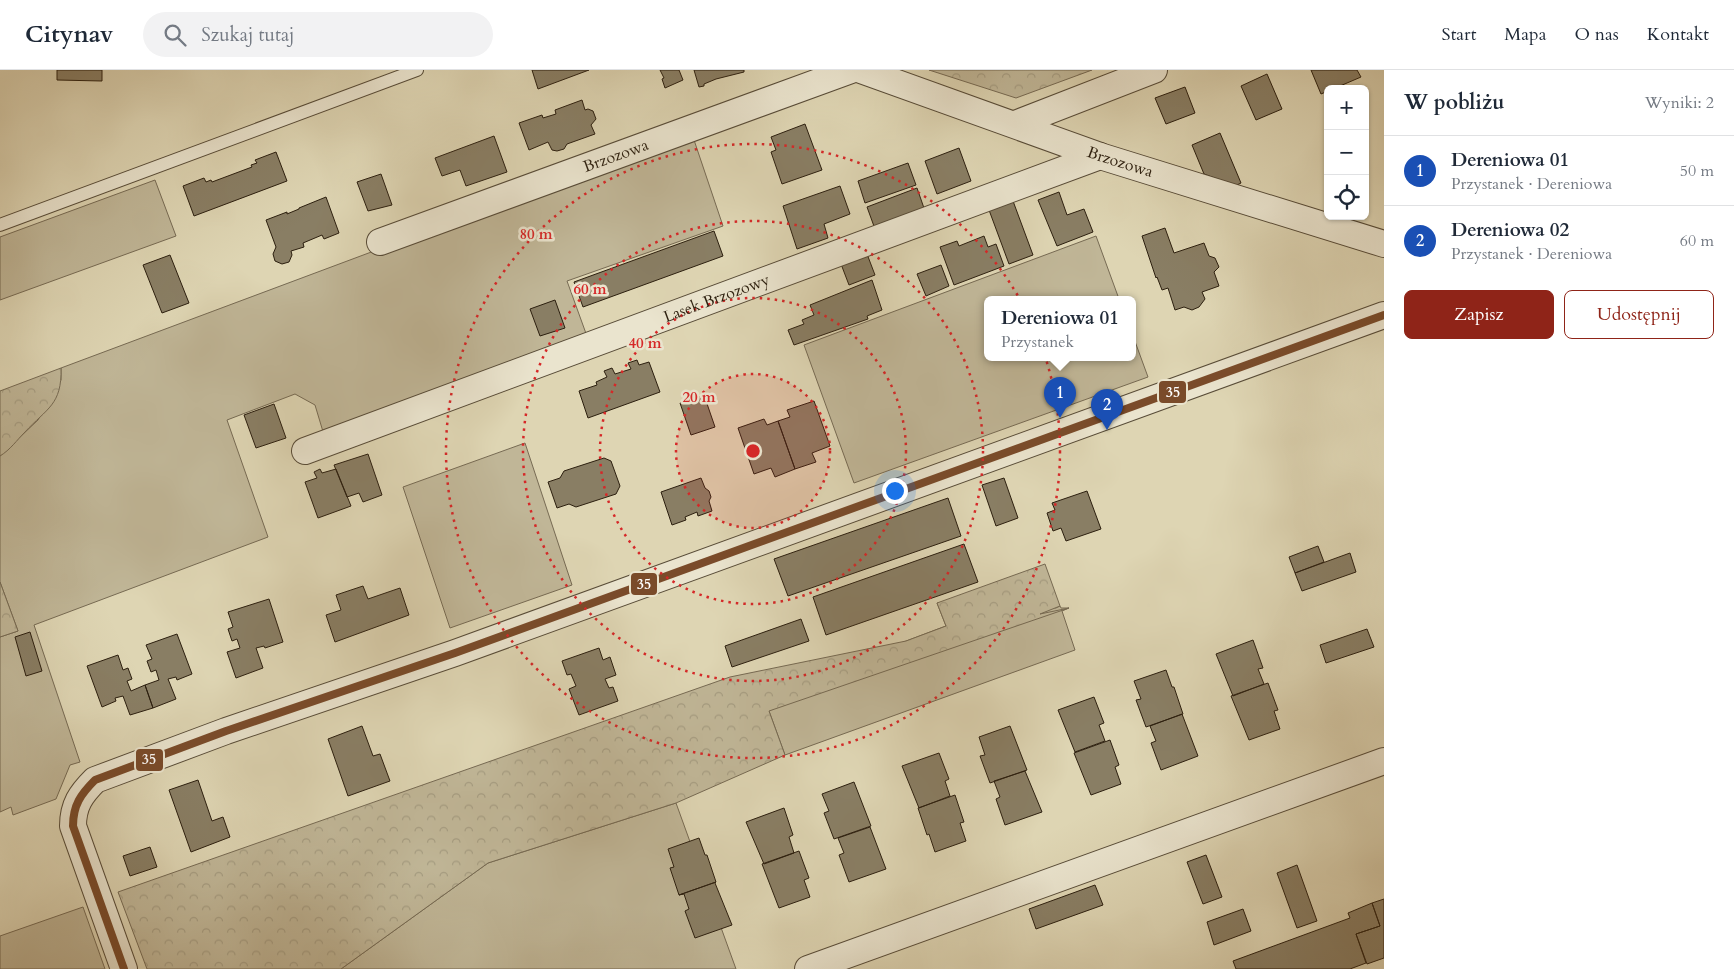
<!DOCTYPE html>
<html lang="pl">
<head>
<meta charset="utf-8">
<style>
  body { margin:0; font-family:Cardo,serif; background:#f2f2f3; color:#1f2937 }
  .controls { position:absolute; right:15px; top:15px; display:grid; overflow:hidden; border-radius:8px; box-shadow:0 1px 4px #0004 }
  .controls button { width:45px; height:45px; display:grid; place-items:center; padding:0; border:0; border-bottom:1px solid #e0e1e3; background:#fff; color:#1f2937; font:25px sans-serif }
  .you { position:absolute; left:894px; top:420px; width:18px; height:18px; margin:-12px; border:4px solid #fff; border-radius:50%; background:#1a73e8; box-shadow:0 0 0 8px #1a73e833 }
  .badge { display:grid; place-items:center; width:32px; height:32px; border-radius:50%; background:#8f2418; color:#fff; font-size:16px; font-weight:700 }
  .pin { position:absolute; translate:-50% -41px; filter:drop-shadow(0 1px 2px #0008) }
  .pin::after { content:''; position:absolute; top:26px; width:18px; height:15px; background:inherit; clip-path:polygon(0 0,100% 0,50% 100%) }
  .popup { position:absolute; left:984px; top:226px; width:152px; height:65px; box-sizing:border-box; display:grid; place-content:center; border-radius:8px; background:#fff; filter:drop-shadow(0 1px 4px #0005); font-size:16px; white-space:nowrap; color:#747a83 }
  .popup b { font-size:19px; color:#1f2937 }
  .popup::after { content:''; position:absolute; left:50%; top:100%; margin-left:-10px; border:10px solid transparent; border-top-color:#fff }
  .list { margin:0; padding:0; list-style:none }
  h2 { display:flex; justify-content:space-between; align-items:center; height:65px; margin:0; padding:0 20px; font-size:21px }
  h2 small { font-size:16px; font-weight:400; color:#747a83 }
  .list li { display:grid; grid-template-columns:32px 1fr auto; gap:15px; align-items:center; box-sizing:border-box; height:70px; padding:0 20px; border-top:1px solid #e0e1e3 }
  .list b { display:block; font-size:19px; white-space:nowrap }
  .list p { margin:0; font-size:16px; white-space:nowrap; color:#747a83 }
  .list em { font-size:16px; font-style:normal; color:#747a83 }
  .actions { display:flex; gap:10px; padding:15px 20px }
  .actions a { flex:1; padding:11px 0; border:1px solid #8f2418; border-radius:8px; text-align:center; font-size:18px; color:#8f2418 }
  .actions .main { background:#8f2418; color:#fff }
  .icon { flex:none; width:28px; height:28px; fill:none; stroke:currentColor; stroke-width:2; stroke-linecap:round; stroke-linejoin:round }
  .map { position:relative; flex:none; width:1384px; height:899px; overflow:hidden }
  header { display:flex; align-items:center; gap:30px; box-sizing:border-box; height:70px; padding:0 25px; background:#fff; border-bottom:1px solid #e0e1e3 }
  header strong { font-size:24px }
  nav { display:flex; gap:28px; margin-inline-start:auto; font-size:18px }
  .search { width:350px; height:45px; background:#f2f2f3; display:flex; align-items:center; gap:12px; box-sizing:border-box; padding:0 18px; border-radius:28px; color:#747a83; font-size:19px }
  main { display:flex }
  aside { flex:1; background:#fff }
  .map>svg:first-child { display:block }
</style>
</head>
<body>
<header>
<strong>Citynav</strong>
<div class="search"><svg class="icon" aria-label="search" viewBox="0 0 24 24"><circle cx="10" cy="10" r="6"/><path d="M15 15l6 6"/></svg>Szukaj tutaj</div>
<nav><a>Start</a><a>Mapa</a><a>O nas</a><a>Kontakt</a></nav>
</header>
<main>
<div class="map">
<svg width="1384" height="899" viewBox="0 0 1384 899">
  <defs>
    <pattern id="forest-crowns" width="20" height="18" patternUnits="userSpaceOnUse" patternTransform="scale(1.25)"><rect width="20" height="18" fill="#c0b697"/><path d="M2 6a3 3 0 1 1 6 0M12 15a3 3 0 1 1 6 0" fill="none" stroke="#a59c81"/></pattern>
  </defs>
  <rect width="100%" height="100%" fill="#ded5b3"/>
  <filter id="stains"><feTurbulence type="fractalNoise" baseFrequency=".004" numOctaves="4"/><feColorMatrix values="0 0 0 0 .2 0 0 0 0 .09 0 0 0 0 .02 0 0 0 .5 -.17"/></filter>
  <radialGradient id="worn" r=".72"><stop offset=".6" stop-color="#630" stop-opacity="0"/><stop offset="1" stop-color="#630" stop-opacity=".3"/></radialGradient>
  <!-- green -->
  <path fill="#c0b697" stroke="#766a53" d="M693 67 723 156 567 211 588 269 324 365 315 335 295 324 227 350 268 467 34 555 80 692 70 695 56 729 13 745 11 737 0 742V567L18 561 0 512V386L38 350 61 310V298L382 178Z
    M155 110 176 166 0 230V167Z
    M1096 166 1119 229H988V287H1132L1133 266 1148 307 854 413 804 275Z
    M525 373 572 515 450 558 403 417Z
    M937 533 1056 538 1060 536 1061 538H1069L1062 541 1075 580 785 685 769 641 885 579 946 556Z
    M676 733 736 899H341L488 793Z
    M83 837 105 899H0V866Z"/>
  <!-- forest -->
  <path fill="url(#forest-crowns)" stroke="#766a53" d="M929 0H1092L1016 28Z
    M61 298C62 335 47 338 25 362 17 370 10 380 0 386V321Z
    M1045 494 1060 536 1040 544 1069 538 769 641 785 685 676 733 488 793 341 899H147L118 822 730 607 906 571 946 556 937 533Z
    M0 512 18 561 0 567Z"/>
  <!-- building -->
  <path fill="#897e64" stroke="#2c1f0f" d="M57 0H102V11L57 10Z
    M532 0H589L538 19Z
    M660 0H679L683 10 665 18 662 9 664 8Z
    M694 0H744V2L716 9 704 14V16L699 17Z
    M1311 0H1357L1361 7 1333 19H1328V21L1321 24Z
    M1267 4 1282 39 1256 50 1241 16Z
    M1185 17 1195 43 1166 54 1155 28Z
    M582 30 585 40 588 39 593 41 596 49 591 55 595 64 567 74 564 79 557 81 552 80 548 72 529 80 519 53 542 45 543 48 556 44 555 40Z
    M805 54 822 100 782 114 771 82 776 80 771 67Z
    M1220 63 1241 113 1235 116 1204 104 1192 75Z
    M494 66 507 102 466 116 460 100 442 106 435 88Z
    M959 78 971 111 937 124 925 91Z
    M276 82 287 111 194 146 183 116 204 108 206 112 211 110 212 112 252 97 251 95 257 93 255 90Z
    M908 93 916 115 865 133 858 111Z
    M381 104 392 135 368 141 357 112Z
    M840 116 850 144 824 154 828 168 797 179 783 136Z
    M917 118 925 141 875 159 867 137Z
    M1059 122 1067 145 1084 139 1093 162 1057 176 1038 130Z
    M326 127 339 163 324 169 322 165 303 173 304 177 291 181 292 185 289 192 282 194 275 191 273 184 276 177 266 150 287 142V144L299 139V138Z
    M1013 131 1033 185 1009 194 989 140Z
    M1165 158 1174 183 1204 173 1209 186 1215 188 1219 197 1214 202 1219 216 1202 222 1205 229 1199 237 1192 240 1184 237 1175 240 1168 218 1162 220 1157 207 1156 208 1142 166Z
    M714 161 723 186 583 237 574 212Z
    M984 166 988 177 996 174 1004 196 954 215 940 177 957 171 959 176Z
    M867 184 875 205 849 215 841 194Z
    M170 185 189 233 162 243 143 195Z
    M941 195 949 216 926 226 917 204Z
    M872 210 882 240 867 246 868 249 794 275 788 260 804 254 802 250 814 245 810 235Z
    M555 230 565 258 540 266 530 239Z
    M637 290 639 295 649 292 660 322 588 348 579 321 597 315 596 312 607 307 604 301 612 298 615 304 631 299 628 293Z
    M704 325 715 357 691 365 680 333Z
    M814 331 830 376 812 383 816 392 795 399 778 351 790 347 787 340Z
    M274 334 286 368 256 378 244 345Z
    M764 349 767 355 778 351 795 399 775 407 771 398 754 404 738 358Z
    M368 384 382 425 363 432 359 423 347 427 334 395Z
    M604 388 611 391 620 416 616 424 576 437 569 434 557 438 548 412 560 408 564 401Z
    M320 399 322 403 336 399 351 436 318 448 305 412 317 408 314 402Z
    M701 408 705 418 709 421 711 427 709 431 712 441 698 446 697 442 685 447 686 450 672 455 661 422Z
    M1004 408 1018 448 996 456 982 415Z
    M1087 421 1101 459 1066 471 1061 458 1053 461 1047 443 1055 440 1052 433Z
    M948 428 961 466 788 526 774 489Z
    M964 474 978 512 826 565 813 527Z
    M1318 476 1324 492 1295 503 1289 487Z
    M1350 483 1356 502 1302 521 1295 503Z
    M363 516 368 529 400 518 409 545 335 572 326 545 341 540 336 525Z
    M269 529 283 572 265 578 264 576 256 578 263 598 236 608 227 582 240 578 237 569 232 571 228 559 233 557 228 542Z
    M801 549 809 571 732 597 725 576Z
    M1367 559 1374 577 1326 593 1320 575Z
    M30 562 42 601 26 606 15 567Z
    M177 564 192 604 177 610 176 607 168 609 176 629 153 638 145 615 159 610 156 600 151 602 147 591 152 589 146 575Z
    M1253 570 1263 598 1258 599 1264 614 1233 626 1216 584Z
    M599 578 603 590 610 587 616 605 605 609 609 618 613 617 618 631 579 645 569 619 576 616 571 604 567 605 562 591Z
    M118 585 123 600 128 598 132 609 127 611 131 621 145 615 153 638 130 645 123 626 115 628 116 631 102 637 87 596Z
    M1166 600 1172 617H1174L1183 644 1146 657 1136 630 1141 629 1134 611Z
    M1268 613 1278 640 1274 641 1280 659 1249 670 1231 626Z
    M1094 627 1104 653 1099 655 1105 671 1075 682 1058 640Z
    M1182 644 1198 686 1161 700 1151 673 1156 671 1150 656Z
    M362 656 373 686 380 684 390 711 348 726 328 669Z
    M1010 656 1027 700 990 713 980 686 985 685 979 667Z
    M1110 670 1119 695 1115 697 1121 714 1091 725 1074 683Z
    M939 683 949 709 945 711 950 726 919 738 902 696Z
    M1025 701 1042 742 1005 755 996 729 1000 727 994 711Z
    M198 710 212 751 223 747 230 767 191 782 169 720Z
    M854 712 871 756 834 769 824 743 829 741 822 724Z
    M955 725 964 752 960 753 966 771 935 782 929 764 927 765 918 738Z
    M784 738 793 765 789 767 794 783 764 794 746 752Z
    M870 757 886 799 849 812 839 785 844 783 838 768Z
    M699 768 705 785H707L716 812 679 825 670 798 674 797 668 779Z
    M150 777 157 797 130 806 123 786Z
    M799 781 809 808 804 810 810 827 779 838 762 794Z
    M1206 785 1222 827 1203 834 1187 792Z
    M1297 795 1317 851 1297 858 1277 803Z
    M716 812 715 813 732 855 695 868 685 841 689 839 684 824 679 825Z
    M1095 815 1103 835 1036 859 1029 839Z
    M1384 829V888L1367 894 1356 864 1380 856 1372 833Z
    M1372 833 1380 856 1356 864 1366 893 1350 899H1236L1233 891 1350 848 1348 843Z
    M1243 839 1251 861 1214 875 1207 852Z"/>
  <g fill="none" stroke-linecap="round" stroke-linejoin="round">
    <!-- lane casing -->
    <g stroke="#584c38" stroke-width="14">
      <path id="lane" d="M0 155 417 0"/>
    </g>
    <!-- street casing -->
    <g stroke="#584c38" stroke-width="28">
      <g id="street">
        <path id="s1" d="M861 0 1100 86 1384 174"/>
        <path d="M1015 54 1154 0"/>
        <path id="s2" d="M380 172 851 0"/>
        <path id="s3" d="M305 381 1100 86"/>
        <path d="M124 899 73 756C73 735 81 724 95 710L226 661 455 583 1384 245"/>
        <path d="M808 899 1384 691"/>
      </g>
    </g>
    <!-- lane -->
    <use href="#lane" stroke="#eae4ce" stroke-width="12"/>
    <!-- street -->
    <use href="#street" stroke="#eae4ce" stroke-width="26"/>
    <!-- bus-1 casing -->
    <g stroke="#eae4ce" stroke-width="11">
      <path id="bus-1" d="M124 899 73 756C73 735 81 724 95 710L226 661 455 583 1384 245"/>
    </g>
    <!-- bus-1 -->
    <use href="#bus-1" stroke="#7a4b2a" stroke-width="8"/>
  </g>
  <!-- distance rings -->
  <circle cx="753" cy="381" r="77" fill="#d62828" fill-opacity=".12"/>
  <g fill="none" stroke="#d62828" stroke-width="2.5" stroke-dasharray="2.5 5">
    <circle cx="753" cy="381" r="77"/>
    <circle cx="753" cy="381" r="153"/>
    <circle cx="753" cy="381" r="230"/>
    <circle cx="753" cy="381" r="307"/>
  </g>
  <g text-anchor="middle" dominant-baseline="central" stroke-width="5" stroke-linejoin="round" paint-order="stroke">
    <!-- street labels -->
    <g font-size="16" fill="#2c1f0f" stroke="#eae4ce">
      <text stroke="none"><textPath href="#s2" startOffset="251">Brzozowa</textPath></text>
      <text stroke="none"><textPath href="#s1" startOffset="275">Brzozowa</textPath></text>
      <text stroke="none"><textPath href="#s3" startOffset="439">Lasek Brzozowy</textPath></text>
    </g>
  </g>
  <circle cx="753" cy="381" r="8" fill="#d62828" stroke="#eae4ce" stroke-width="2.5"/>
  <g font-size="15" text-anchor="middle" font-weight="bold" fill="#d62828" stroke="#eae4ce" stroke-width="5" stroke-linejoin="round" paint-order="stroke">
    <text x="536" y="169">80 m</text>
    <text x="590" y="224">60 m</text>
    <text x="645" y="278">40 m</text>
    <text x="699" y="332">20 m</text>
  </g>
  <g stroke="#eae4ce" stroke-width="2">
    <rect x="1158" y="310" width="29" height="24" rx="5" fill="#7a4b2a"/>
    <rect x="630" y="502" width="28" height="24" rx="5" fill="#7a4b2a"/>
    <rect x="135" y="678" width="29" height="24" rx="5" fill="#7a4b2a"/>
  </g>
  <g font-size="14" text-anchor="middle" font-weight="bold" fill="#fff">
    <text x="1173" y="327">35</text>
    <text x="644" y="519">35</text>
    <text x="149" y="694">35</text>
  </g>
  <rect width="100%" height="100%" filter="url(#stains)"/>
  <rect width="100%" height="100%" fill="url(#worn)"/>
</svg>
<div class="controls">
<button>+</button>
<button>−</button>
<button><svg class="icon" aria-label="locate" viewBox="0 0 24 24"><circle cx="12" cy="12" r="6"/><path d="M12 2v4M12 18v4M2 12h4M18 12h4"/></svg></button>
</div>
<div class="you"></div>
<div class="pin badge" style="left:1060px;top:348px;background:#1a4fb4">1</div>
<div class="popup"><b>Dereniowa 01</b>Przystanek</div>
<div class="pin badge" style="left:1107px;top:360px;background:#1a4fb4">2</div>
</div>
<aside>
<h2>W pobliżu<small>Wyniki: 2</small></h2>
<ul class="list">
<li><span class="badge" style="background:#1a4fb4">1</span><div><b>Dereniowa 01</b><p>Przystanek · Dereniowa</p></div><em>50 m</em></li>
<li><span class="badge" style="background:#1a4fb4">2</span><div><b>Dereniowa 02</b><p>Przystanek · Dereniowa</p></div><em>60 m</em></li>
</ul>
<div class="actions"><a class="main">Zapisz</a><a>Udostępnij</a></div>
</aside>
</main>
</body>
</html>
